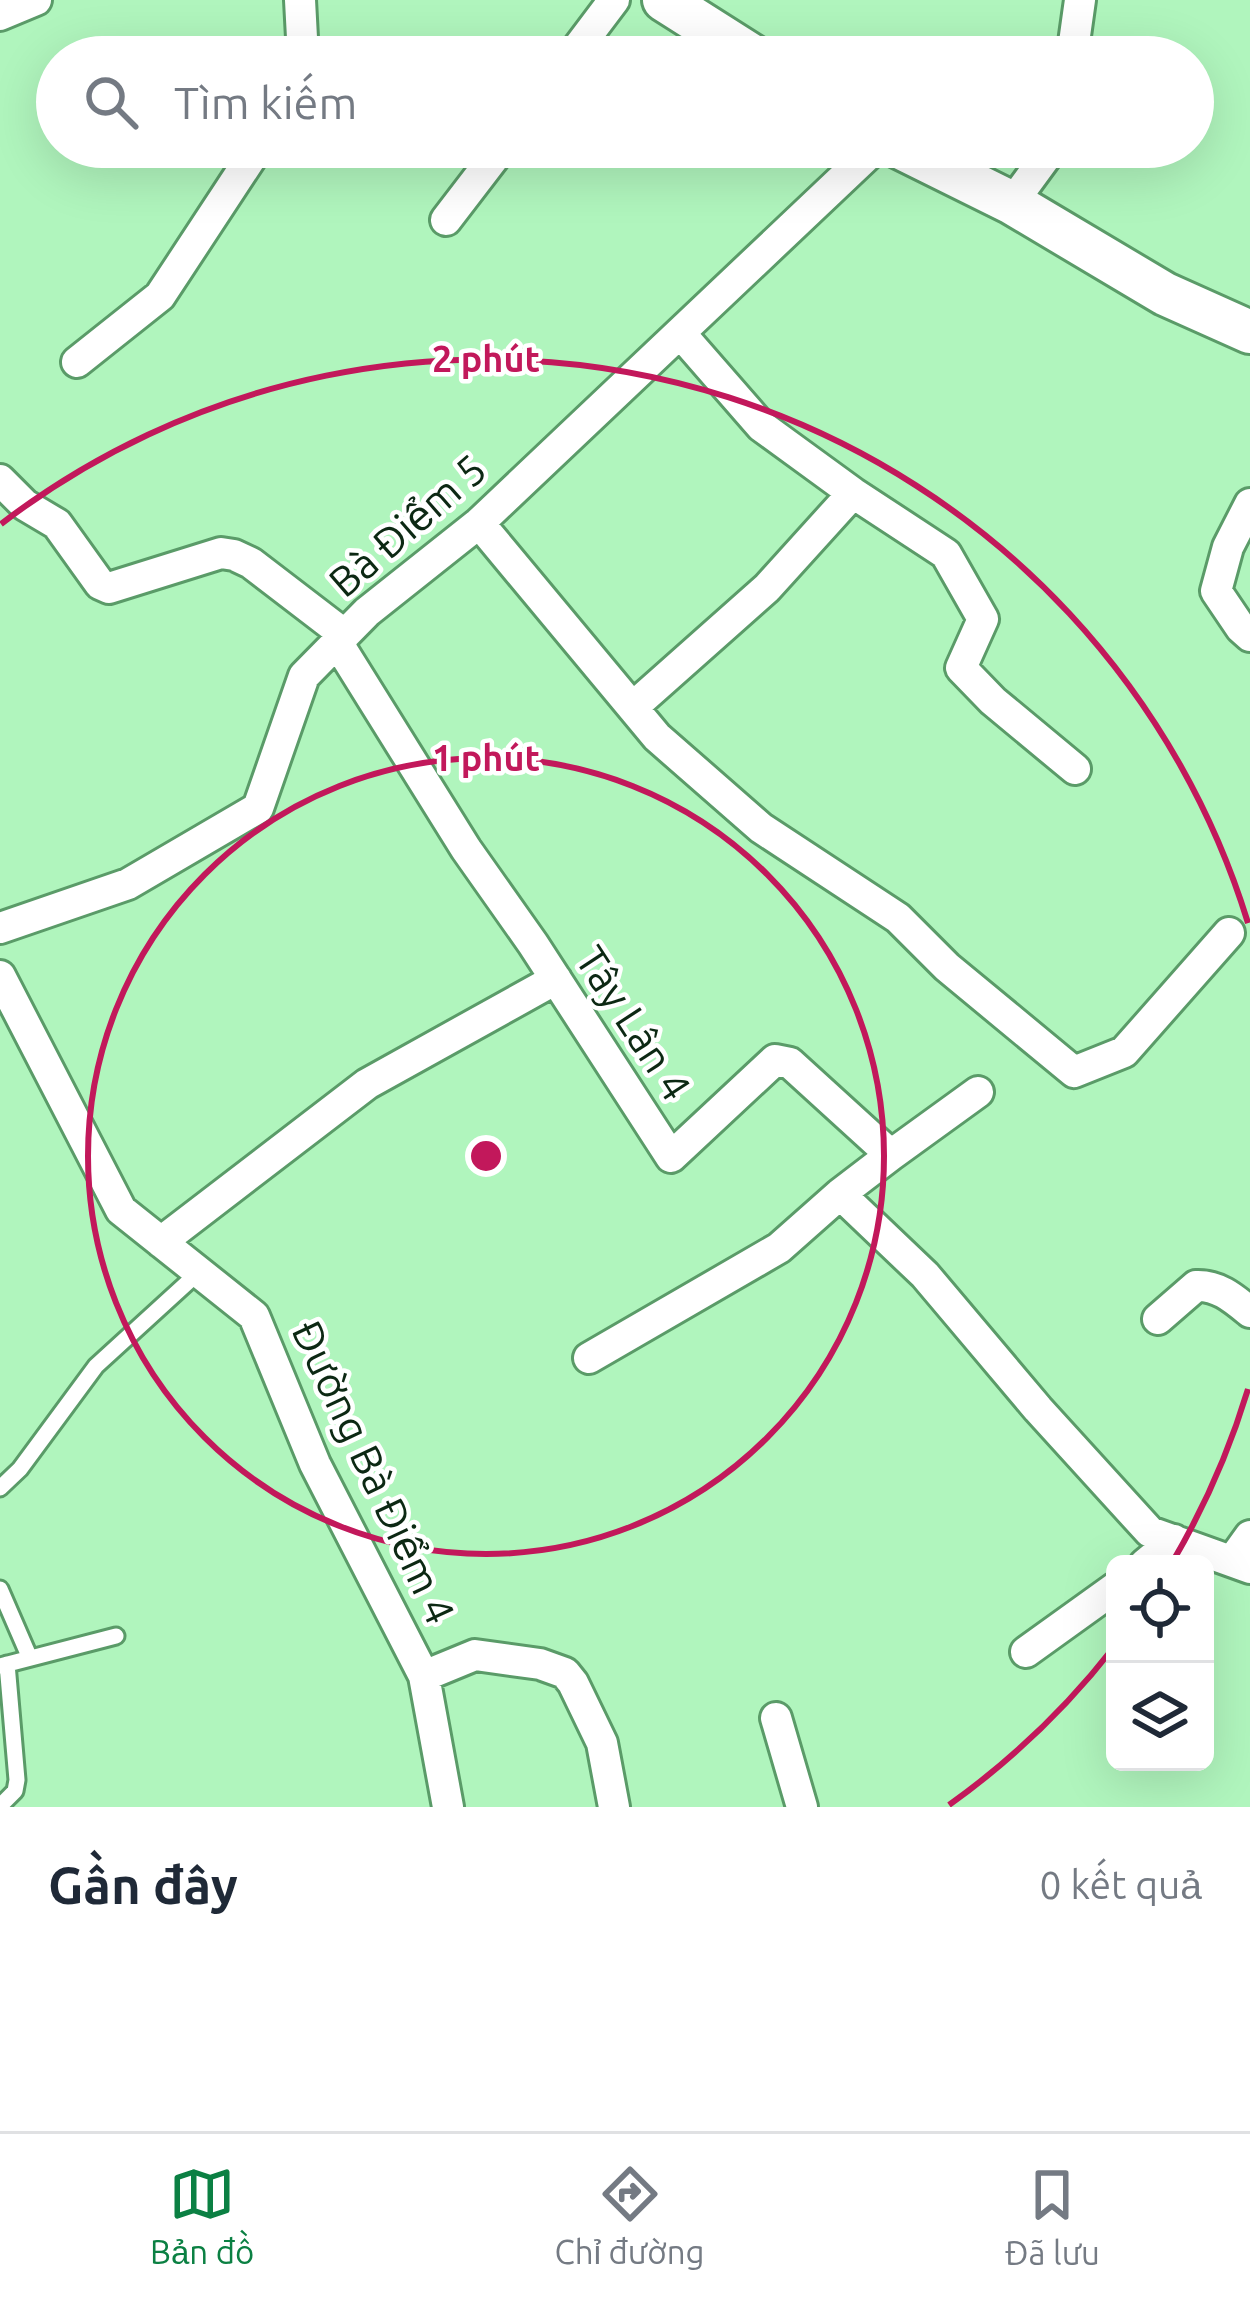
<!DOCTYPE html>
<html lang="vi">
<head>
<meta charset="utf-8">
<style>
  body { margin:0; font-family:Ubuntu,sans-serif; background:#f6f6f7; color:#1f2937 }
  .controls { position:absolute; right:36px; bottom:36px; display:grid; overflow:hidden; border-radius:18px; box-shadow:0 12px 48px #0002 }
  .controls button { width:108px; height:108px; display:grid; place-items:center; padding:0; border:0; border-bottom:3px solid #e0e1e3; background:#fff; color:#1f2937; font:60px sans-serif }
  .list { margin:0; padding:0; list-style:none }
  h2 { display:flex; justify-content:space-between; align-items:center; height:156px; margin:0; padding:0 48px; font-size:51px }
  h2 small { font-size:39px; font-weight:400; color:#747a83 }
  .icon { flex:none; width:66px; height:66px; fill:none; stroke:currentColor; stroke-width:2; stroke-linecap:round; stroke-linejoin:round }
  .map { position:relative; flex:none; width:1250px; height:1807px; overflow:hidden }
  .search { position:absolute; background:#fff; box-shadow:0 12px 48px #0002; left:36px; right:36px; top:36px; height:132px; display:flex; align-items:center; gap:30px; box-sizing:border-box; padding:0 42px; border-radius:66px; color:#747a83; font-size:45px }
  .sheet { height:324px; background:#fff }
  nav { display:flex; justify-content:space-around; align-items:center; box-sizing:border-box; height:168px; border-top:3px solid #e0e1e3; background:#fff; font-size:33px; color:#747a83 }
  nav a { display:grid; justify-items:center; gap:6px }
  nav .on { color:#0b8043 }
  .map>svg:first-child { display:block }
</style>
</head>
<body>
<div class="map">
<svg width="1250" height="1807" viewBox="0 0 1250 1807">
  <rect width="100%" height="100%" fill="#b0f5bd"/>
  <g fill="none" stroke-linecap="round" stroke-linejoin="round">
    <!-- lane casing -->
    <g stroke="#5a9b68" stroke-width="21">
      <path id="lane" d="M0 1488 20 1469 96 1366 199 1272
        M0 1589 29 1656
        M0 1666 116 1636
        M0 1806 15 1791 17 1780 7 1664"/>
    </g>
    <!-- street casing -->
    <g stroke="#5a9b68" stroke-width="36">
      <path id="street" d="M300 0 303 57
        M0 15 36 0
        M571 57 614 0
        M1072 57 1080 0
        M1012 203 1053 147
        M446 220 502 147
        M680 333 761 426 853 493 946 554 983 619 961 668 993 701 1075 769
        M77 362 160 296 258 147
        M0 480 25 505 57 524 100 584 109 588 221 553 234 555 251 563 345 635
        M1250 504 1228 547 1216 591 1241 628 1250 636
        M479 523 657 737 761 828 898 918 947 967 1074 1072 1124 1052 1229 933
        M337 642 466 849 533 944 671 1157 775 1060 790 1063 891 1155 840 1194 779 1248 589 1358
        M633 707 767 588 853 493
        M0 928 128 884 258 808 304 676 367 612 479 523 876 147
        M0 976 121 1210 254 1316 315 1464 424 1676 448 1807
        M891 1155 978 1092
        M840 1194 925 1275 1038 1409 1150 1532 1250 1568
        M161 1242 367 1084 556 979
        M1158 1319 1196 1286C1218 1285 1233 1298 1250 1312
        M1232 1561 1250 1536
        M1145 1564 1174 1540
        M1026 1652 1115 1588
        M424 1676 475 1655 540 1664 565 1673 573 1683 602 1743 614 1807
        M776 1718 802 1807"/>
    </g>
    <!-- secondary casing -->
    <g stroke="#5a9b68" stroke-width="48">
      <path id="secondary" d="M664 0 754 57
        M899 147 1012 203 1165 294 1250 332"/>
    </g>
    <!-- lane -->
    <use href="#lane" stroke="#fff" stroke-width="15"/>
    <!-- street -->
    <use href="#street" stroke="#fff" stroke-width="30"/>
    <!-- secondary -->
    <use href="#secondary" stroke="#fff" stroke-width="42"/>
  </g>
  <!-- distance rings -->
  <g fill="none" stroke="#c2185b" stroke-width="6">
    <circle cx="486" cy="1156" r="398"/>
    <path d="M1248 1389A797 797 0 0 1 1173 1561M1114 1647A797 797 0 0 1 949 1805M1 524A797 797 0 0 1 1248 923"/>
  </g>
  <g text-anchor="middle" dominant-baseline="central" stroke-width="9" stroke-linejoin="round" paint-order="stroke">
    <!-- street labels -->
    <g font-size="42" fill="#0c2813" stroke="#fff">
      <text transform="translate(407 525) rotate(-41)">Bà Điểm 5</text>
      <text transform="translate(634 1023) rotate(57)">Tây Lân 4</text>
      <text transform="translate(374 1472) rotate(65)">Đường Bà Điểm 4</text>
    </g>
  </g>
  <circle cx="486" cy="1156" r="18" fill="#c2185b" stroke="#fff" stroke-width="6"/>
  <g font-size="36" text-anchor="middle" font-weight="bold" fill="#c2185b" stroke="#fff" stroke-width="9" stroke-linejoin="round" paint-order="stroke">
    <text x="486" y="372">2 phút</text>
    <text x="486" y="771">1 phút</text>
  </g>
</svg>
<div class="controls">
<button><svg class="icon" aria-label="locate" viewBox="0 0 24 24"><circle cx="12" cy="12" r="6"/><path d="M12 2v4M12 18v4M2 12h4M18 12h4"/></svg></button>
<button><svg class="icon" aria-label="layers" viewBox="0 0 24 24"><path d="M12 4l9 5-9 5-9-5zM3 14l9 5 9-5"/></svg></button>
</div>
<div class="search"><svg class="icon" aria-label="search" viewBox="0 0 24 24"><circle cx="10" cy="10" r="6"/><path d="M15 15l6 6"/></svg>Tìm kiếm</div>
</div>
<section class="sheet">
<h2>Gần đây<small>0 kết quả</small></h2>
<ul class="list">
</ul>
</section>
<nav>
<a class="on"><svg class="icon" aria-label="map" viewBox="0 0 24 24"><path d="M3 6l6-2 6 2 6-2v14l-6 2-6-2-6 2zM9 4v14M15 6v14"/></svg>Bản đồ</a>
<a><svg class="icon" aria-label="directions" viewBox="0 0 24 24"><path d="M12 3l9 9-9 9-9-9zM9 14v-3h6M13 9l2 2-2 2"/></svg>Chỉ đường</a>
<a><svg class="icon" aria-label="saved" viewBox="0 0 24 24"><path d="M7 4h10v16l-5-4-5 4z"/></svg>Đã lưu</a>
</nav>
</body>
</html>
